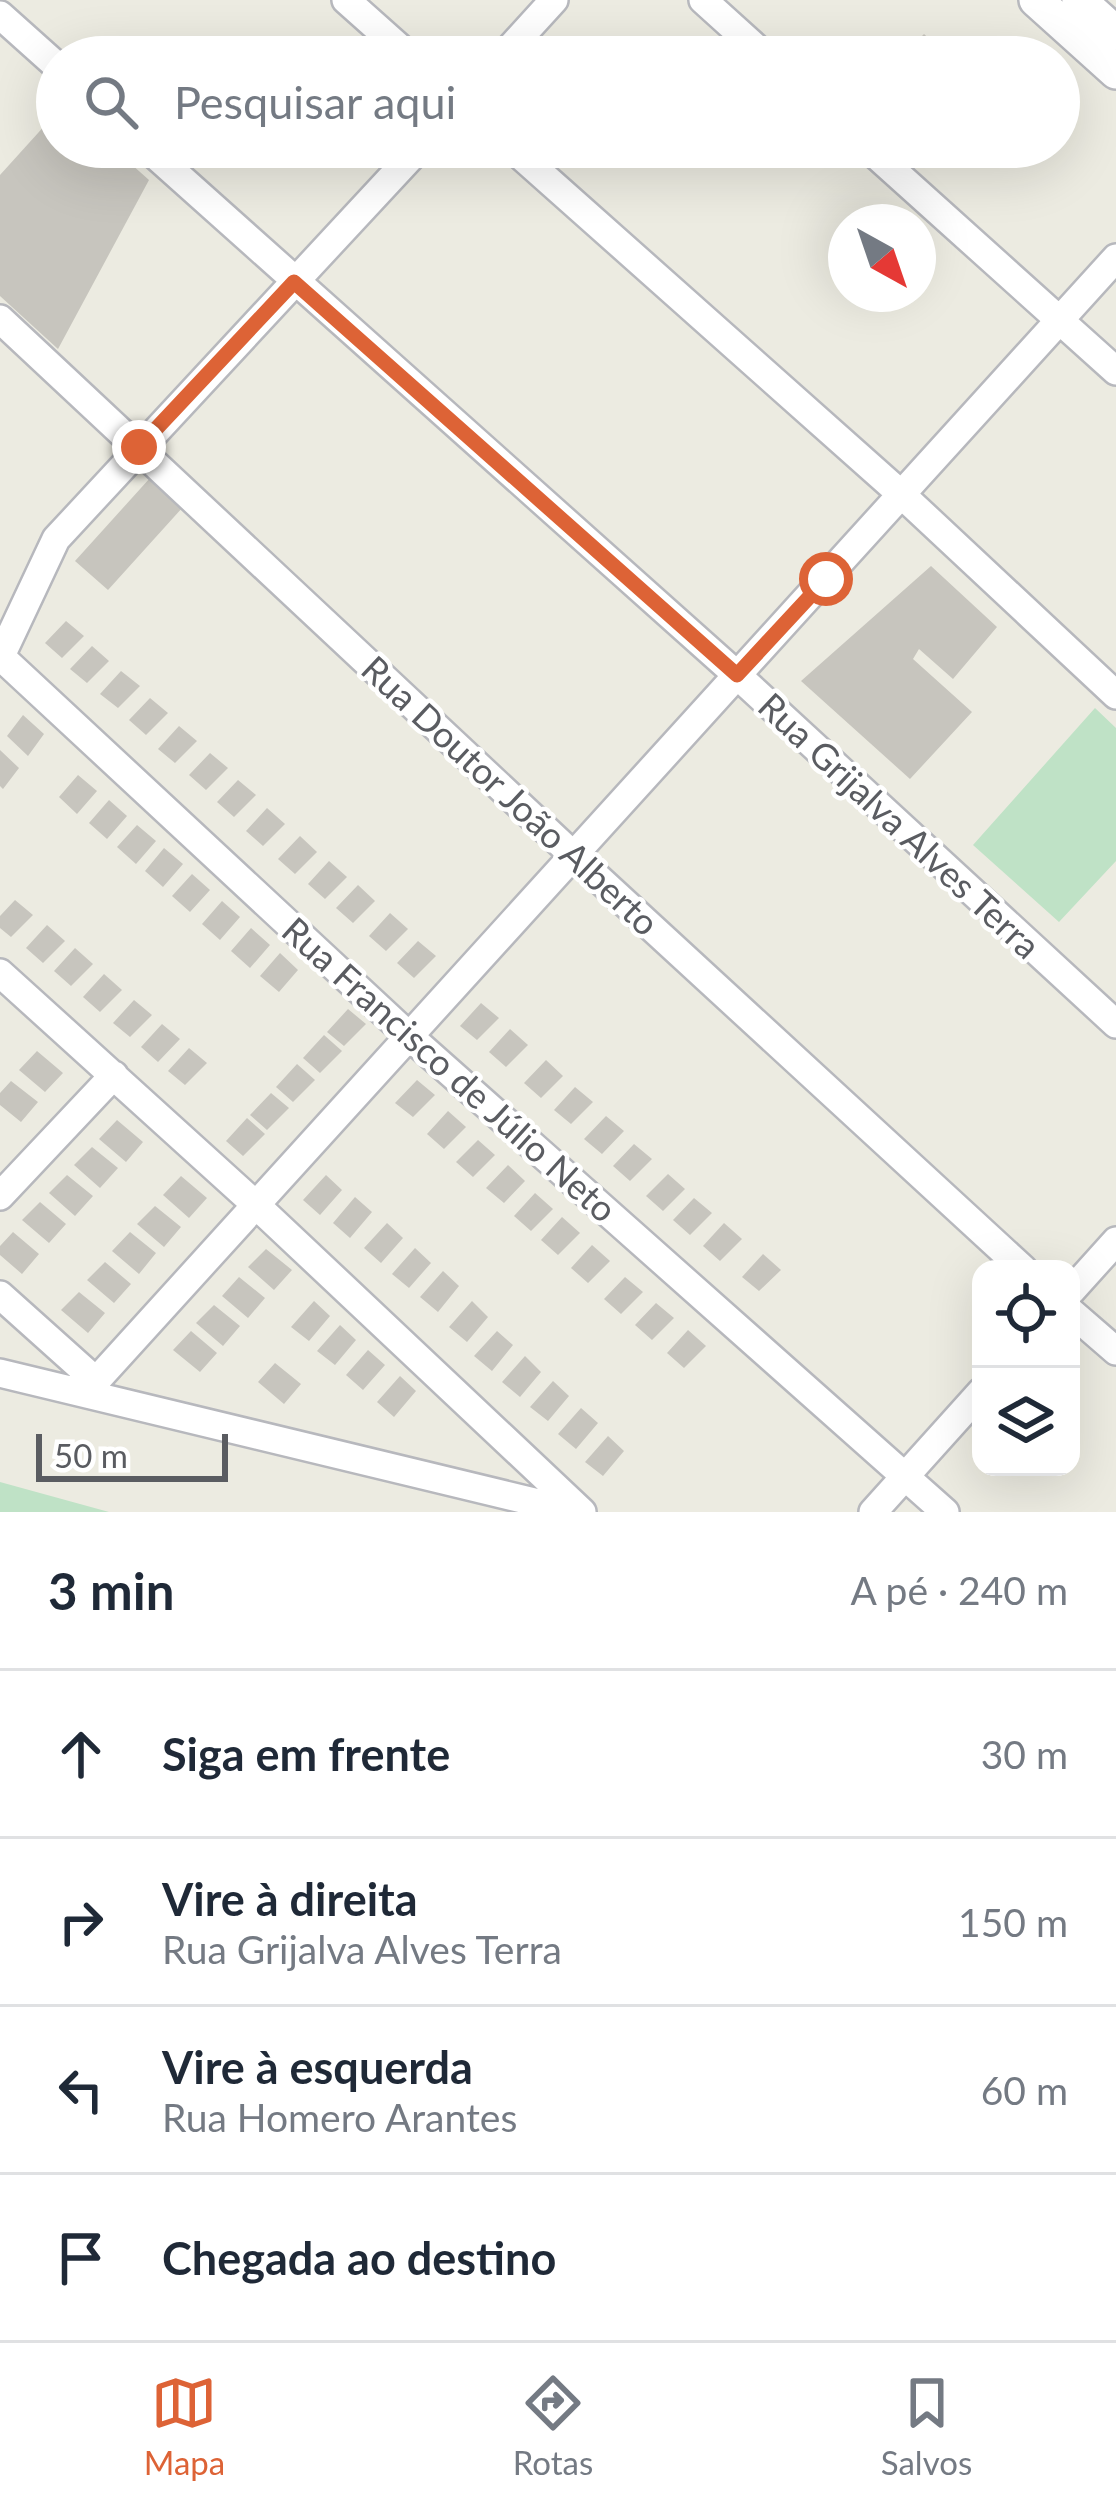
<!DOCTYPE html>
<html lang="pt">
<head>
<meta charset="utf-8">
<style>
  body { margin:0; font-family:Lato,sans-serif; background:#f2f2f3; color:#1f2937 }
  .controls { position:absolute; right:36px; bottom:36px; display:grid; overflow:hidden; border-radius:24px; box-shadow:0 12px 48px #0002 }
  .controls button { width:108px; height:108px; display:grid; place-items:center; padding:0; border:0; border-bottom:3px solid #e0e1e3; background:#fff; color:#1f2937; font:60px sans-serif }
  .compass { position:absolute; left:828px; top:204px; width:108px; height:108px; border-radius:50%; background:#fff; box-shadow:0 12px 48px #0002; rotate:140deg }
  .scale { position:absolute; left:36px; bottom:30px; width:192px; box-sizing:border-box; padding-left:12px; border:6px solid #5a5c61; border-top:0; font-size:33px; line-height:42px; white-space:nowrap; color:#5a5c61; -webkit-text-stroke:9px #fff; paint-order:stroke }
  .stop { position:absolute; width:36px; height:36px; margin:-27px; border:9px solid #dd6336; border-radius:50%; background:#fff }
  .stop.end { background:#dd6336; border-color:#fff; box-shadow:0 3px 12px #0008 }
  .list { margin:0; padding:0; list-style:none }
  h2 { display:flex; justify-content:space-between; align-items:center; height:156px; margin:0; padding:0 48px; font-size:51px }
  h2 small { font-size:39px; font-weight:400; color:#747a83 }
  .list li { display:grid; grid-template-columns:78px 1fr auto; gap:36px; align-items:center; box-sizing:border-box; height:168px; padding:0 48px; border-top:3px solid #e0e1e3 }
  .list b { display:block; font-size:45px; white-space:nowrap }
  .list p { margin:0; font-size:39px; white-space:nowrap; color:#747a83 }
  .list em { font-size:39px; font-style:normal; color:#747a83 }
  .icon { flex:none; width:66px; height:66px; fill:none; stroke:currentColor; stroke-width:2; stroke-linecap:round; stroke-linejoin:round }
  .map { position:relative; flex:none; width:1116px; height:1512px; overflow:hidden }
  .search { position:absolute; background:#fff; box-shadow:0 12px 48px #0002; left:36px; right:36px; top:36px; height:132px; display:flex; align-items:center; gap:30px; box-sizing:border-box; padding:0 42px; border-radius:66px; color:#747a83; font-size:45px }
  .sheet { height:828px; background:#fff }
  nav { display:flex; justify-content:space-around; align-items:center; box-sizing:border-box; height:168px; border-top:3px solid #e0e1e3; background:#fff; font-size:33px; color:#747a83 }
  nav a { display:grid; justify-items:center; gap:6px }
  nav .on { color:#dd6336 }
  .map>svg:first-child { display:block }
</style>
</head>
<body>
<div class="map">
<svg width="1116" height="1512" viewBox="0 0 1116 1512">
  <rect width="100%" height="100%" fill="#ecebe1"/>
  <!-- green -->
  <path fill="#bfe2c6" d="M1095 708 1116 728V861L1059 922 973 845Z
    M0 1482 109 1512H0Z"/>
  <!-- building -->
  <path fill="#c7c5be" d="M924 34 949 57H901Z
    M57 112V147H112L149 180 58 349 0 296V175Z
    M150 478 183 507 108 590 75 561Z
    M931 566 997 627 953 679 919 649 913 659 972 712 910 779 801 681Z
    M66 621 84 636 62 658 45 643Z
    M92 646 109 661 87 683 70 669Z
    M121 671 140 686 118 708 100 694Z
    M150 698 168 713 146 735 129 720Z
    M23 715 44 734 28 756 7 736Z
    M179 726 197 741 175 763 158 749Z
    M0 750 19 768 3 789 0 786Z
    M210 753 228 768 206 790 189 775Z
    M78 775 97 791 77 814 59 797Z
    M238 780 256 795 234 817 217 802Z
    M109 800 127 816 107 839 89 823Z
    M267 808 285 824 263 846 246 831Z
    M137 825 156 841 136 864 117 847Z
    M300 836 317 852 295 874 278 859Z
    M164 848 183 864 163 887 145 871Z
    M329 861 347 877 325 899 308 884Z
    M192 874 210 890 190 912 172 896Z
    M358 885 375 901 353 923 336 908Z
    M15 900 33 915 11 937 0 928V916Z
    M222 901 240 917 220 940 202 924Z
    M390 913 408 929 386 951 369 936Z
    M47 925 65 941 43 963 26 948Z
    M251 928 270 945 250 968 231 951Z
    M418 941 436 956 414 978 397 963Z
    M75 948 93 964 71 986 54 971Z
    M280 953 298 970 279 992 260 976Z
    M104 974 122 990 100 1012 83 997Z
    M134 1000 152 1015 130 1037 113 1023Z
    M481 1003 499 1018 477 1040 460 1026Z
    M348 1009 366 1024 344 1046 327 1032Z
    M162 1024 180 1039 158 1062 141 1047Z
    M510 1029 528 1045 506 1067 489 1052Z
    M324 1035 342 1051 320 1073 303 1058Z
    M189 1048 207 1063 185 1085 168 1071Z
    M37 1051 63 1073 45 1092 19 1070Z
    M546 1060 563 1076 541 1098 524 1083Z
    M297 1064 315 1080 293 1102 276 1087Z
    M417 1080 435 1095 413 1117 395 1103Z
    M11 1081 38 1102 21 1122 0 1105V1093Z
    M575 1087 593 1102 571 1124 554 1110Z
    M271 1093 289 1108 267 1130 250 1115Z
    M448 1111 466 1127 444 1149 427 1134Z
    M606 1116 624 1131 602 1154 584 1139Z
    M247 1118 265 1134 243 1156 226 1141Z
    M117 1120 143 1142 126 1162 99 1139Z
    M478 1140 495 1155 473 1177 456 1162Z
    M634 1144 652 1159 630 1181 613 1166Z
    M92 1147 118 1168 100 1188 74 1165Z
    M508 1165 525 1181 504 1203 486 1188Z
    M668 1174 685 1189 663 1211 646 1196Z
    M67 1175 93 1196 75 1216 49 1193Z
    M326 1175 342 1190 320 1215 303 1200Z
    M181 1176 207 1198 189 1218 163 1195Z
    M535 1193 553 1209 531 1231 514 1216Z
    M355 1197 372 1212 350 1238 333 1223Z
    M694 1198 712 1213 690 1235 673 1220Z
    M40 1202 66 1224 49 1243 22 1220Z
    M155 1206 181 1227 164 1247 137 1224Z
    M562 1217 580 1233 558 1255 541 1240Z
    M387 1223 403 1238 381 1263 364 1248Z
    M724 1223 742 1239 720 1261 703 1246Z
    M13 1232 39 1254 22 1274 0 1255V1246Z
    M130 1232 156 1253 139 1274 112 1251Z
    M592 1245 610 1261 588 1283 571 1268Z
    M415 1248 431 1263 409 1288 392 1274Z
    M266 1249 292 1270 274 1290 248 1267Z
    M763 1254 781 1270 759 1291 742 1277Z
    M105 1262 131 1284 114 1303 87 1280Z
    M443 1271 459 1286 438 1312 420 1297Z
    M239 1277 265 1298 248 1318 222 1296Z
    M625 1277 643 1292 621 1314 604 1299Z
    M79 1292 105 1313 88 1333 61 1310Z
    M314 1301 330 1316 309 1341 291 1327Z
    M472 1301 488 1317 467 1342 449 1327Z
    M656 1303 674 1318 652 1340 635 1325Z
    M214 1305 240 1326 223 1346 196 1323Z
    M340 1325 356 1340 335 1365 317 1351Z
    M688 1330 706 1346 684 1368 667 1353Z
    M191 1331 217 1353 200 1372 173 1350Z
    M497 1331 513 1345 492 1371 474 1356Z
    M368 1350 385 1365 363 1390 346 1375Z
    M525 1356 541 1372 520 1397 502 1382Z
    M275 1363 301 1384 284 1404 258 1382Z
    M400 1376 416 1391 394 1417 377 1402Z
    M553 1381 569 1396 548 1421 530 1407Z
    M581 1408 598 1423 576 1449 558 1434Z
    M608 1436 624 1451 603 1476 585 1462Z"/>
  <g fill="none" stroke-linecap="round" stroke-linejoin="round">
    <!-- minor casing -->
    <g stroke="#b7b8bd" stroke-width="32">
      <path id="minor" d="M346 0 410 57
        M703 0 766 57
        M0 15 57 66
        M502 57 554 0
        M146 147 737 675 1116 1024
        M511 147 901 494 1116 695
        M867 147 1116 371
        M0 319 573 855 1023 1269
        M0 656 409 1036 945 1512
        M0 658 56 539 420 147
        M0 973 256 1205 582 1512
        M0 1196 114 1075
        M1071 1291 1116 1241
        M0 1295 96 1381
        M1071 1312 1116 1351
        M0 1373 576 1512
        M93 1394 96 1381 1116 258
        M873 1512 981 1392"/>
    </g>
    <!-- tertiary casing -->
    <g stroke="#b7b8bd" stroke-width="38">
      <path id="tertiary" d="M1036 0 1116 72
        M1079 0 1116 33"/>
    </g>
    <!-- minor -->
    <use href="#minor" stroke="#fff" stroke-width="27"/>
    <!-- tertiary -->
    <use href="#tertiary" stroke="#fff" stroke-width="33"/>
  </g>
  <g fill="none" stroke-linecap="round" stroke-linejoin="round">
    <!-- route -->
    <path stroke="#dd6336" stroke-width="15" d="M139 447 294 282 737 675 826 579"/>
  </g>
  <g text-anchor="middle" dominant-baseline="central" stroke-width="9" stroke-linejoin="round" paint-order="stroke">
    <!-- street labels -->
    <g font-size="36" fill="#5a5c61" stroke="#fff">
      <text transform="translate(511 795) rotate(43)">Rua Doutor João Alberto</text>
      <text transform="translate(900 825) rotate(43)">Rua Grijalva Alves Terra</text>
      <text transform="translate(450 1069) rotate(42)">Rua Francisco de Júlio Neto</text>
    </g>
  </g>
</svg>
<div class="controls">
<button><svg class="icon" aria-label="locate" viewBox="0 0 24 24"><circle cx="12" cy="12" r="6"/><path d="M12 2v4M12 18v4M2 12h4M18 12h4"/></svg></button>
<button><svg class="icon" aria-label="layers" viewBox="0 0 24 24"><path d="M12 4l9 5-9 5-9-5zM3 14l9 5 9-5"/></svg></button>
</div>
<svg class="compass" viewBox="-18 -18 36 36"><path d="M0-13l5 13h-10z" fill="#e53935"/><path d="M0 13l5-13h-10z" fill="#747a83"/></svg>
<div class="scale">50 m</div>
<div class="stop" style="left:826px;top:579px"></div>
<div class="stop end" style="left:139px;top:447px"></div>
<div class="search"><svg class="icon" aria-label="search" viewBox="0 0 24 24"><circle cx="10" cy="10" r="6"/><path d="M15 15l6 6"/></svg>Pesquisar aqui</div>
</div>
<section class="sheet">
<h2>3 min<small>A pé · 240 m</small></h2>
<ul class="list">
<li><svg class="icon" aria-label="ahead" viewBox="0 0 24 24"><path d="M12 20V5M6 11l6-6 6 6"/></svg><div><b>Siga em frente</b></div><em>30 m</em></li>
<li><svg class="icon" aria-label="right" viewBox="0 0 24 24"><path d="M7 20v-9h11M14 6l5 5-5 5"/></svg><div><b>Vire à direita</b><p>Rua Grijalva Alves Terra</p></div><em>150 m</em></li>
<li><svg class="icon" aria-label="left" viewBox="0 0 24 24"><path d="M17 20v-9H6M10 6l-5 5 5 5"/></svg><div><b>Vire à esquerda</b><p>Rua Homero Arantes</p></div><em>60 m</em></li>
<li><svg class="icon" aria-label="arrive" viewBox="0 0 24 24"><path d="M6 21V4h12l-3 4 3 4H6"/></svg><div><b>Chegada ao destino</b></div></li>
</ul>
</section>
<nav>
<a class="on"><svg class="icon" aria-label="map" viewBox="0 0 24 24"><path d="M3 6l6-2 6 2 6-2v14l-6 2-6-2-6 2zM9 4v14M15 6v14"/></svg>Mapa</a>
<a><svg class="icon" aria-label="directions" viewBox="0 0 24 24"><path d="M12 3l9 9-9 9-9-9zM9 14v-3h6M13 9l2 2-2 2"/></svg>Rotas</a>
<a><svg class="icon" aria-label="saved" viewBox="0 0 24 24"><path d="M7 4h10v16l-5-4-5 4z"/></svg>Salvos</a>
</nav>
</body>
</html>
